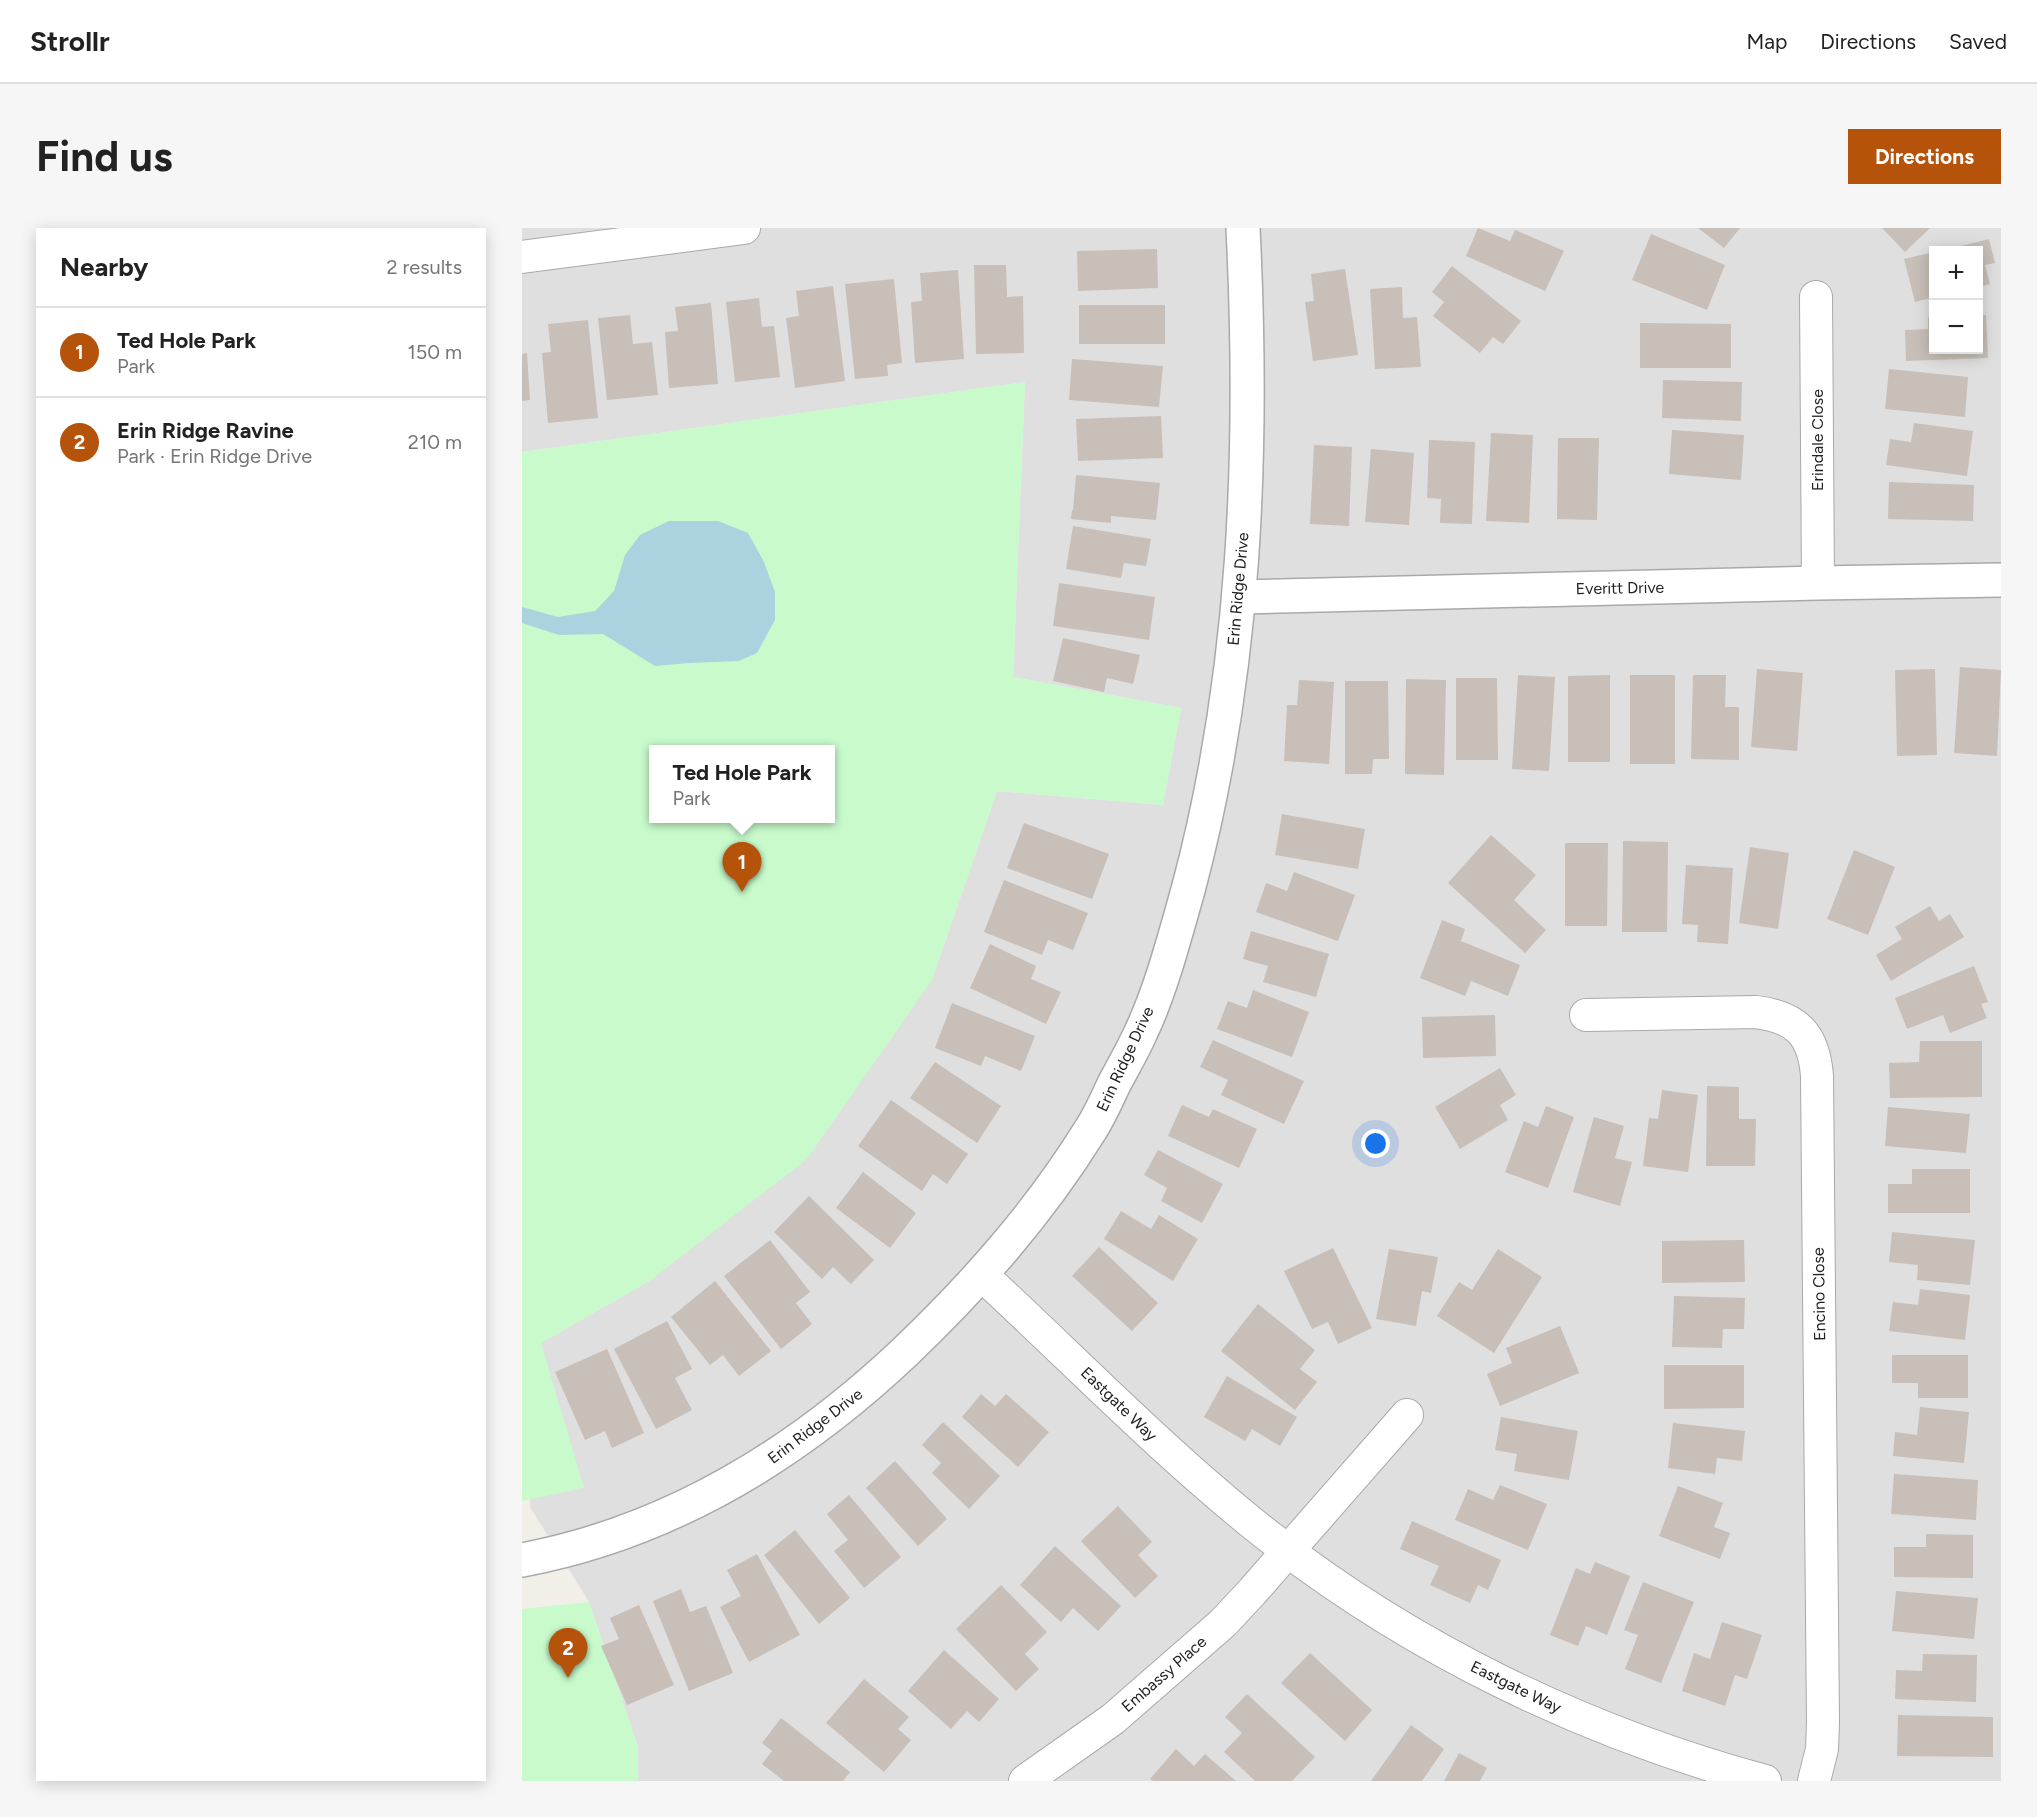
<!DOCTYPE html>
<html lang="en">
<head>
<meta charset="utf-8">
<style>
  body { margin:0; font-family:Figtree,sans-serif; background:#f6f6f6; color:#222 }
  .controls { position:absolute; right:18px; top:18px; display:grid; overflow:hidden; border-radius:0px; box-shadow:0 3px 15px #0003 }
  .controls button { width:54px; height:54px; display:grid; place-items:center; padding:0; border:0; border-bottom:2px solid #e0e0e0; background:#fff; color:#222; font:30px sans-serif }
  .you { position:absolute; left:854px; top:916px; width:21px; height:21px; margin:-15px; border:4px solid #fff; border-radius:50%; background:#1a73e8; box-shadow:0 0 0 9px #1a73e833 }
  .badge { display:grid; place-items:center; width:39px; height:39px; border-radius:50%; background:#b45309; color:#fff; font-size:20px; font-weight:700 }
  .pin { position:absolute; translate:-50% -50px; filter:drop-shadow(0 2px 3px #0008) }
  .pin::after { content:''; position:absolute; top:32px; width:21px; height:18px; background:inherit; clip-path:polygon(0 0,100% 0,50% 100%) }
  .popup { position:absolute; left:127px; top:517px; width:186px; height:78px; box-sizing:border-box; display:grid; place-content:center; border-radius:0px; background:#fff; filter:drop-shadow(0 2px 4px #0005); font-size:20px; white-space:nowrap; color:#767676 }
  .popup b { font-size:22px; color:#222 }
  .popup::after { content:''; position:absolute; left:50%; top:100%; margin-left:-12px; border:12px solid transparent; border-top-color:#fff }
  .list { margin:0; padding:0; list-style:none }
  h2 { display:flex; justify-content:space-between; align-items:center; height:78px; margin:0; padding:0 24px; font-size:26px }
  h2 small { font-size:20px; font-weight:400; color:#767676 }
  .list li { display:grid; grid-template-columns:39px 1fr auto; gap:18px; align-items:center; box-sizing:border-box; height:90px; padding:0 24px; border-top:2px solid #e0e0e0 }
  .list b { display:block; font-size:22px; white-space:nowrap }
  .list p { margin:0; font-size:20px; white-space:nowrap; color:#767676 }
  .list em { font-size:20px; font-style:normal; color:#767676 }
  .map { position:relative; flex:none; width:1479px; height:1553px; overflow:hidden; border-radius:0px }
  header { display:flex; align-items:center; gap:36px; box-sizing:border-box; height:84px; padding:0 30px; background:#fff; border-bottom:2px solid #e0e0e0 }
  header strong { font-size:28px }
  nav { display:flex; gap:33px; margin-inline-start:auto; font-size:21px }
  .intro { display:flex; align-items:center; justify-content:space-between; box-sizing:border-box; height:144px; padding:0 36px }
  h1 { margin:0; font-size:42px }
  .button { padding:15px 27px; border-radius:0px; background:#b45309; color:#fff; font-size:21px; font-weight:700 }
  main { display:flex; gap:36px; padding:0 36px }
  aside { flex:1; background:#fff; border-radius:0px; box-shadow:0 3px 15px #0003 }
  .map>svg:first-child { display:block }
</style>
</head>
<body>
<header>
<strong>Strollr</strong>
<nav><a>Map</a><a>Directions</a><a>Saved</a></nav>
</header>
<div class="intro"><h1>Find us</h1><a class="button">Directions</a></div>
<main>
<aside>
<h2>Nearby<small>2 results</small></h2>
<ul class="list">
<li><span class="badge">1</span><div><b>Ted Hole Park</b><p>Park</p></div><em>150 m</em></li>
<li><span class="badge">2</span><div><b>Erin Ridge Ravine</b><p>Park · Erin Ridge Drive</p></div><em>210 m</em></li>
</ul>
</aside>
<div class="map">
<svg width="1479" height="1553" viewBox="0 0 1479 1553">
  <rect width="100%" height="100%" fill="#f2efe9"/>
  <!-- residential -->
  <path fill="#e0dfdf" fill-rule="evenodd" d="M0 0H1479V1553H116V1519L67 1374 8 1279 19 1115 129 1052 410 752 475 563 641 577 659 480 491 449 503 154 0 224ZM1412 22H1456V122H1412Z"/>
  <!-- park -->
  <path fill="#c8facc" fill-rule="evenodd" d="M503 154 491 449 659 480 641 577 475 563 410 752 285 931 129 1052 19 1115 62 1260 0 1273V224ZM132 522H308V590H132Z
    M67 1374 116 1519V1553H0V1381Z"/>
  <!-- water -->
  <path fill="#aad3df" d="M147 293H196L226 305 242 334 253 364V392L235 425 217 433 167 435 133 438 81 406 37 407 0 395V379L36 389 73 383 92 363 103 327 118 307Z"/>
  <!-- building -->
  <path fill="#c7bfb8" d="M956 0 988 13 993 2 1042 23 1023 63 944 28Z
    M1176 0H1218L1202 20Z
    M1360 0H1408L1383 24Z
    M1129 6 1203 37 1185 82 1110 52Z
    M1467 11 1473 35 1463 37 1468 56 1456 59V22H1423Z
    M635 21 636 60 556 63 555 23Z
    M1412 24V69L1393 74 1382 31Z
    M452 37H484L485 69 501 68 502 125 454 126Z
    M930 38 999 93 981 116 971 109 958 125 911 88 922 74 910 64Z
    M823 41 836 127 791 133 783 74 792 73 789 46Z
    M436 42 442 131 393 135 389 74 400 73 398 45Z
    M372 51 380 135 365 137 366 148 333 151 323 56Z
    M311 58 323 153 273 160 264 90 277 88 274 63Z
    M880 59 881 90 895 89 899 139 853 141 848 61Z
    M237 70 240 99 252 98 258 149 213 154 204 74Z
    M189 75 196 156 147 160 143 104 156 103 153 79Z
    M557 77H643V116H557Z
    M108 87 111 116 130 114 136 167 85 172 76 90Z
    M1456 87H1464L1466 130 1384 133 1383 102 1406 101V89H1412V122H1456Z
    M66 92 76 190 26 195 20 125 29 124 26 96Z
    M1118 95 1209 96V140H1118Z
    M5 125 8 172 0 173V126Z
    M550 131 641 138 637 179 547 172Z
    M1367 141 1446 149 1443 189 1363 181Z
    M1141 152 1220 154 1219 193 1140 190Z
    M639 188 641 230 556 233 554 191Z
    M1392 195 1451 203 1445 248 1364 237 1368 211 1389 214Z
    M1150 202 1222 207 1219 252 1147 246Z
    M969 205 1011 207 1007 295 964 293Z
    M1036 210H1077L1075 292 1035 291Z
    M907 212 953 214 950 296 918 295 919 271 905 270Z
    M792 217 830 219 827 298 788 296Z
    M849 221 892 225 887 297 843 294Z
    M554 247 638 255 634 292 589 288V295L549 291 550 282H551Z
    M1367 254 1452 257 1451 293 1366 291Z
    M551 298 629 311 624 338 602 335 599 350 544 341Z
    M537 355 633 369 627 412 531 398Z
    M541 410 618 427 611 456 585 450 582 464 531 453Z
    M1438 439 1479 442 1475 528 1432 525Z
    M1235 441 1281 445 1275 523 1229 519Z
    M1413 441 1415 527 1375 528 1373 442Z
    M996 447 1033 449 1027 543 990 541Z
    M1088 447V534H1046V448Z
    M1108 447H1153V536H1108Z
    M1171 447H1204L1203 479H1217V532L1169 531Z
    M934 450H975L976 532H934Z
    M884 451 924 452 922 547 883 546Z
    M777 452 812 454 807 536 762 533 765 477H775Z
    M823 453H866L867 531H851L850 546H823Z
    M760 586 843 601 836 641 753 627Z
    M502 595 587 626 570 671 485 640Z
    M969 607 1014 647 992 672 1024 702 1003 725 926 655Z
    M1101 613 1146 614 1145 704H1100Z
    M1043 615H1086L1085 698H1043Z
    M1228 619 1267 625 1256 701 1217 695Z
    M1332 622 1373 639 1346 707 1305 691Z
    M1164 637 1211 640 1206 716 1175 714 1176 697 1160 696Z
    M772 644 833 667 816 713 734 684 744 655 765 663Z
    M482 652 566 685 551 722 526 712 520 727 462 704Z
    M1408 678 1417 693 1428 686 1442 709 1369 753 1354 727 1380 711 1373 699Z
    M920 692 943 701 939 713 998 737 986 768 949 753 943 768 898 750Z
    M729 703 807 726 794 769 741 754 746 738 721 731Z
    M468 716 514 738 509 751 539 764 524 796 448 760Z
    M1452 738 1466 774 1459 776 1465 790 1428 805 1421 787 1385 801 1373 770Z
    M731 762 787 784 770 829 695 801 706 773 725 780Z
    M430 775 513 808 499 843 463 828 459 838 413 820Z
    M973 787 974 828 901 830 900 789Z
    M691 812 782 853 762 896 699 867 706 852 678 839Z
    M1398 813H1460V869L1368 870 1367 835 1397 834Z
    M413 834 479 878 455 915 388 870Z
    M978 840 994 867 978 877 986 892 938 921 913 879Z
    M1185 858 1217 859V891H1234L1233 938H1184Z
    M1140 862 1176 867 1166 944 1121 938 1127 890 1136 891Z
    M369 872 446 926 425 956 411 946 400 963 336 918Z
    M660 877 687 889 691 881 735 901 717 940 646 908Z
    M1024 878 1052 889 1026 960 983 944 1002 893 1016 899Z
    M1366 879 1448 886 1444 925 1363 918Z
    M1072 889 1102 898 1093 930 1110 934 1098 978 1051 964Z
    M636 922 701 956 680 995 639 973 645 960 622 947Z
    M1390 941H1448V985H1366V956H1390Z
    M341 944 394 985 368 1020 314 980Z
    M287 968 352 1032 329 1056 311 1039 300 1051 252 1004Z
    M599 983 629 1001 637 987 676 1011 651 1053 582 1011Z
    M1370 1004 1453 1012 1448 1057 1395 1052 1396 1037 1367 1034Z
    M248 1012 288 1064 274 1075 290 1096 259 1121 202 1048Z
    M1222 1012 1223 1054 1140 1055V1013Z
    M577 1019 636 1075 610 1103 550 1048Z
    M811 1020 850 1100 816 1116 806 1094 790 1101 762 1043Z
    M867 1021 916 1029 909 1065 900 1063 894 1098 854 1091Z
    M976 1021 1020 1049 972 1125 915 1088 937 1054 950 1062Z
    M193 1053 249 1123 217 1148 201 1127 188 1137 149 1089Z
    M1398 1061 1448 1067 1443 1112 1367 1103 1371 1074 1396 1077Z
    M1152 1068 1223 1070 1222 1101H1201L1200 1120 1150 1119Z
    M736 1076 793 1122 778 1141 795 1154 773 1182 699 1123Z
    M145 1093 170 1141 153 1150 170 1182 134 1201 92 1121Z
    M1038 1098 1057 1145 978 1178 965 1146 990 1135 984 1120Z
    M85 1121 122 1205 90 1220 83 1203 63 1212 33 1144Z
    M1370 1127H1446V1170H1396V1155H1370Z
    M1142 1137H1222V1180L1142 1181Z
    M705 1148 775 1189 758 1218 730 1201 723 1213 682 1189Z
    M459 1166 473 1178 484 1166 527 1204 496 1239 440 1189Z
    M1398 1179 1447 1184 1442 1235 1371 1228 1373 1204 1395 1207Z
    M979 1189 1056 1203 1047 1252 992 1243 995 1226 973 1222Z
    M421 1194 478 1248 447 1281 410 1245 419 1235 400 1217Z
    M1151 1195 1223 1203 1220 1233 1195 1230 1193 1246 1146 1240Z
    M373 1233 425 1291 396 1318 344 1260Z
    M1372 1246 1456 1252 1454 1292 1369 1286Z
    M978 1257 1025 1276 1006 1322 933 1292 946 1261 971 1272Z
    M1156 1258 1201 1275 1192 1299 1208 1305 1198 1331 1137 1308Z
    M327 1267 379 1329 342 1360 312 1323 326 1312 305 1286Z
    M596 1278 630 1314 616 1327 636 1348 613 1370 559 1313Z
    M890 1293 979 1332 966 1362 956 1357 948 1375 908 1357 917 1338 878 1321Z
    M273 1302 328 1370 297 1396 242 1327Z
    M1404 1306 1451 1307V1350L1372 1349V1319H1404Z
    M533 1318 599 1378 576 1403 551 1380 539 1394 498 1357Z
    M235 1326 278 1407 227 1434 198 1379 219 1368 205 1342Z
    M1073 1334 1108 1348 1085 1407 1064 1398 1056 1418 1028 1407 1054 1340 1068 1346Z
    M1121 1354 1172 1374 1139 1455 1103 1441 1116 1407 1102 1402Z
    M479 1357 525 1404 503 1426 517 1441 494 1463 434 1401Z
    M159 1361 168 1384 184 1378 211 1445 167 1463 131 1373Z
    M1374 1363 1456 1370 1452 1411 1370 1403Z
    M117 1377 152 1457 105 1477 79 1418 97 1411 88 1390Z
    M1200 1394 1240 1407 1225 1451 1213 1447 1203 1478 1160 1463 1172 1425 1188 1431Z
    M422 1422 477 1471 457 1494 445 1483 429 1501 386 1463Z
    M788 1425 850 1482 823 1513 759 1455Z
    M1401 1426 1455 1427 1454 1474 1373 1471 1374 1442 1400 1443Z
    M342 1451 387 1489 376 1501 389 1512 362 1544 304 1495Z
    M725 1466 793 1529 770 1553H733L702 1524 720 1505 703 1489Z
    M1376 1487 1471 1489V1529L1375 1528Z
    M259 1490 328 1544 321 1553H262L240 1536 250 1523 240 1515Z
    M889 1497 922 1521 900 1553H849Z
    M654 1521 672 1538 683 1526 714 1553H631L628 1551Z
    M937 1525 965 1540 958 1553H922Z"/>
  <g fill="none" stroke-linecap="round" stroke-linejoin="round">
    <!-- minor casing -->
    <g stroke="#a9a9a9" stroke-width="34">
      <path id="minor" d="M0 29 222 0
        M1294 69 1296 355
        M1064 787 1234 784C1275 789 1292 807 1295 848L1301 1494 1300 1521 1292 1553
        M460 1047C553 1133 641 1224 740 1303 888 1420 1062 1504 1243 1553
        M503 1553 591 1491 701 1395 730 1364 885 1187"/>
    </g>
    <!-- tertiary casing -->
    <g stroke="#a9a9a9" stroke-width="36">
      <path id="tertiary" d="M718 369 1296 355 1479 352
        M0 1332C149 1304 274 1227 383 1124 454 1056 517 985 569 901 578 887 585 871 592 856 601 839 611 822 619 804 639 762 653 708 666 662 724 446 732 222 721 0"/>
    </g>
    <!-- minor -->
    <use href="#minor" stroke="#fff" stroke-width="32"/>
    <!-- tertiary -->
    <use href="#tertiary" stroke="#fff" stroke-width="33"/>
  </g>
  <g text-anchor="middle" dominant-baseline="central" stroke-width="6" stroke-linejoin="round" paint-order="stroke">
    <!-- street labels -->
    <g font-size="16" fill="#222" stroke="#fff">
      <text transform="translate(1295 212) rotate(-90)">Erindale Close</text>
      <text transform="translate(1098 360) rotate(-1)">Everitt Drive</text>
      <text transform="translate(716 361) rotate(-85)">Erin Ridge Drive</text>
      <text transform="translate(603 831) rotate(-65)">Erin Ridge Drive</text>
      <text transform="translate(1297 1066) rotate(-91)">Encino Close</text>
      <text transform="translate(597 1176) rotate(44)">Eastgate Way</text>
      <text transform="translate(293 1198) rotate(-37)">Erin Ridge Drive</text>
      <text transform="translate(642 1446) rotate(-41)">Embassy Place</text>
      <text transform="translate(994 1459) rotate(26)">Eastgate Way</text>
    </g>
  </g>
</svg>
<div class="controls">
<button>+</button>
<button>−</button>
</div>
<div class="you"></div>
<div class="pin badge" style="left:220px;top:664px">1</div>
<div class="popup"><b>Ted Hole Park</b>Park</div>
<div class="pin badge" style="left:46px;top:1450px">2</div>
</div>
</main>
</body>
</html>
